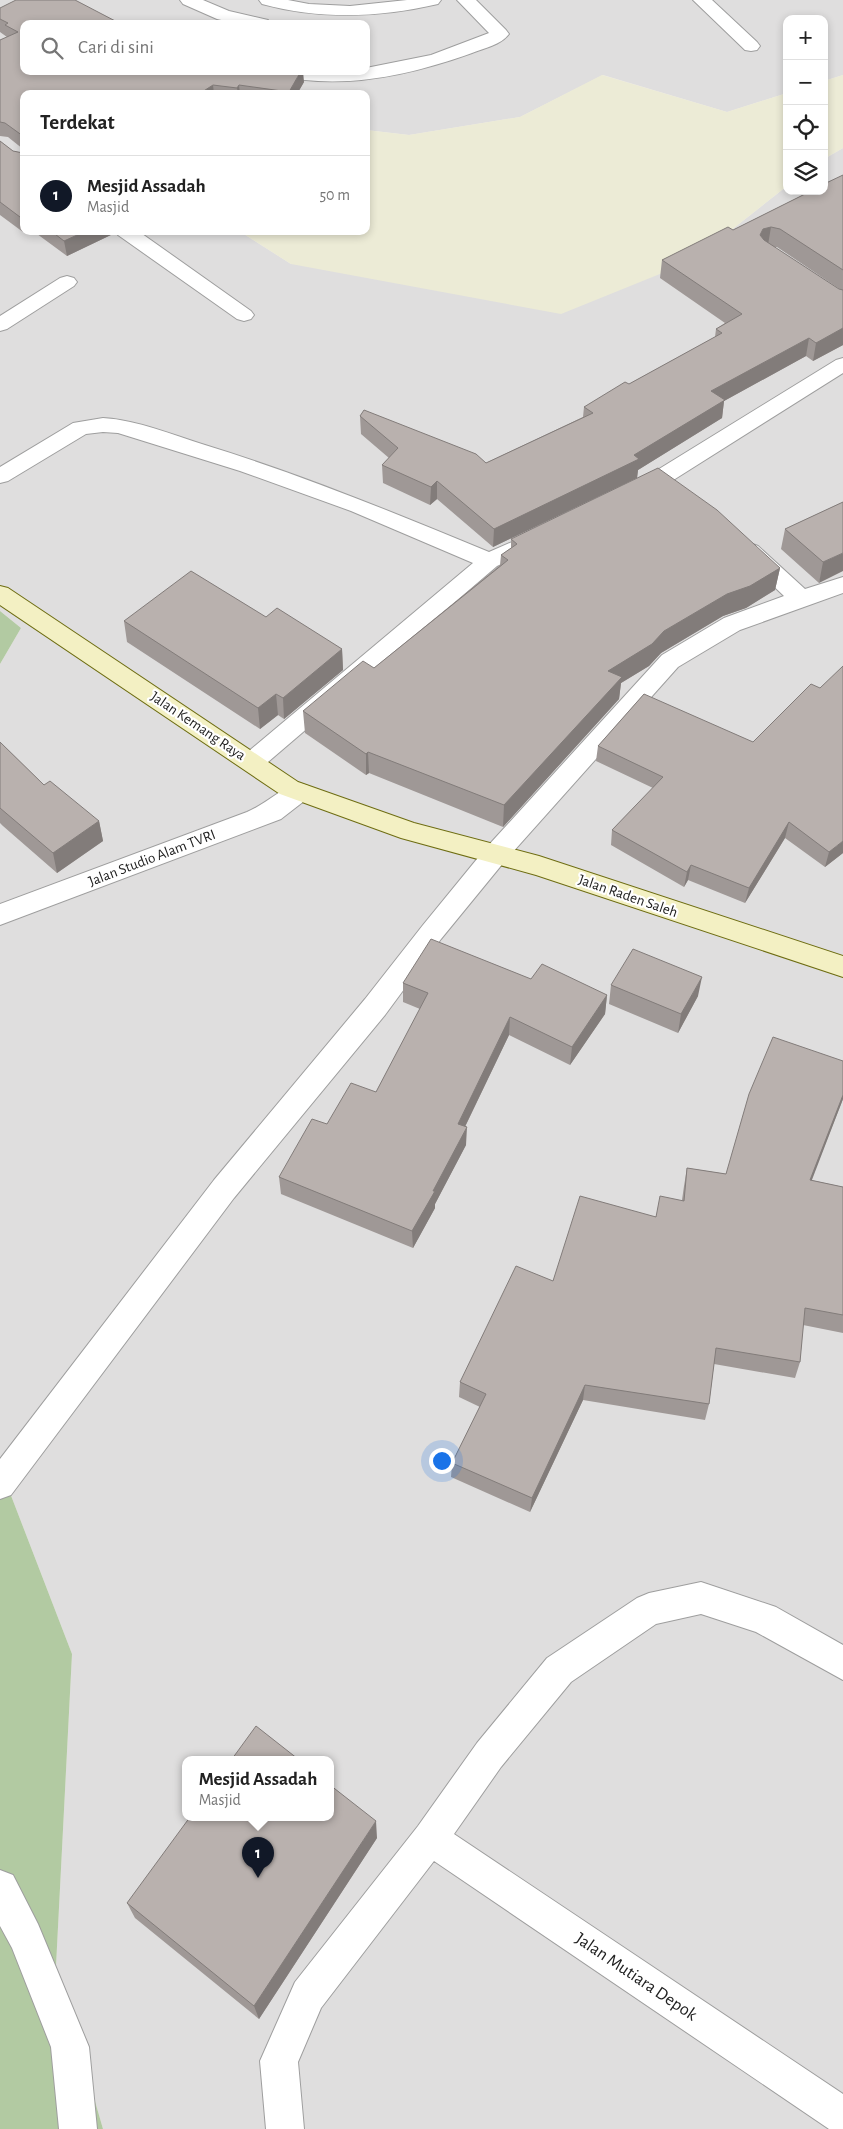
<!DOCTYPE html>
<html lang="id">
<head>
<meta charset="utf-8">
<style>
  body { margin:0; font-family:"Alegreya Sans",sans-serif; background:#f2f2f2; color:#222 }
  .controls { position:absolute; right:15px; top:15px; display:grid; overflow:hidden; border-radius:10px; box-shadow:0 2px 8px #0003 }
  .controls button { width:45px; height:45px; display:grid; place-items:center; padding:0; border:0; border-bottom:1px solid #e0e0e0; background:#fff; color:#222; font:25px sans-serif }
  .you { position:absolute; left:441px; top:1460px; width:18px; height:18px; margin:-12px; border:4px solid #fff; border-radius:50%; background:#1a73e8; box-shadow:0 0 0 8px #1a73e833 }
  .badge { display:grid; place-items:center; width:32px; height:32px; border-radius:50%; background:#111827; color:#fff; font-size:16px; font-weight:700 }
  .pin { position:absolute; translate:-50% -41px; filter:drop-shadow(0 1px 2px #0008) }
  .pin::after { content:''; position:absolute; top:26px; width:18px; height:15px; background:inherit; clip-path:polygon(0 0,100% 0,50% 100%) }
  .popup { position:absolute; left:182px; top:1756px; width:152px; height:65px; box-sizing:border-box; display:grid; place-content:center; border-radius:10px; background:#fff; filter:drop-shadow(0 1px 4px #0005); font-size:16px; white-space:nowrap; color:#767676 }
  .popup b { font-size:19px; color:#222 }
  .popup::after { content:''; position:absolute; left:50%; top:100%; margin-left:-10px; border:10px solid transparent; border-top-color:#fff }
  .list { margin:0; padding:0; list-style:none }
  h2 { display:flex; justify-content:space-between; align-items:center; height:65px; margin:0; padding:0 20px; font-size:21px }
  h2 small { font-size:16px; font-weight:400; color:#767676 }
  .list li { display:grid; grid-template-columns:32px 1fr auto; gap:15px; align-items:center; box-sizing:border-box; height:80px; padding:0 20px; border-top:1px solid #e0e0e0 }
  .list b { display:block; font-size:19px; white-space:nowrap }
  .list p { margin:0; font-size:16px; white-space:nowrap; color:#767676 }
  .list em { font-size:16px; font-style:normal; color:#767676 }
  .icon { flex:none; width:28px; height:28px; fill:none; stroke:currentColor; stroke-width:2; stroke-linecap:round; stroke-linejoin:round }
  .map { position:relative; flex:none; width:843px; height:2129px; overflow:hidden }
  .search { position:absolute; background:#fff; box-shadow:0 2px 8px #0003; left:20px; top:20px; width:350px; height:55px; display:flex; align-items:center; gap:12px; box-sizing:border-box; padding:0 18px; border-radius:10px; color:#767676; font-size:19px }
  .panel { position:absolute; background:#fff; box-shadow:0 2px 8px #0003; left:20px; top:90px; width:350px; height:145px; border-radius:10px }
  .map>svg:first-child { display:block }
</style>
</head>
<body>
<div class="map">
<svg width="843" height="2129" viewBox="0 0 843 2129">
  <rect width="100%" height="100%" fill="#f0ede8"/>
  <!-- residential -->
  <path fill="#dfdede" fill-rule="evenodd" d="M0 0H843V75L824 81V19H787V93L727 112 603 75 520 117 409 135 366 130V94H24V231H239L291 264 692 261 787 186V191H824V159L843 148V2129H103L56 1966 72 1654 0 1467V664L21 628 0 611ZM24 24H366V71H24ZM186 1759H330V1817H186Z"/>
  <!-- farmland -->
  <path fill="#ecebd6" d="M602 75 727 112 787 93V186L692 261 561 314 291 264 239 231H366V130L409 135 520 117Z
    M843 75V148L824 159V81Z"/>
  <!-- forest -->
  <path fill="#b2caa2" d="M0 611 21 628 0 664Z
    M0 1467 72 1654 56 1966 103 2129H0Z"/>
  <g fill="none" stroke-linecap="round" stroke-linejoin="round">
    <!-- lane casing -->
    <g stroke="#9e9e9e" stroke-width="2">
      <path id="lane" d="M299 783 308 786 311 792 308 798 281 819 0 925V904L247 812C266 804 281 788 299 783Z"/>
    </g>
    <!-- street casing -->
    <g stroke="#9e9e9e" stroke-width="2">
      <path id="street" d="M180 0H203L229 11 268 20 270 24H239L217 19 183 4Z
        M259 0H288L309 4 350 6 407 0H441L438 4C378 18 321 20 262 4Z
        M457 0H476L506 30 509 34C501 45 484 48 472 53 411 75 341 91 277 75L274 71H366V68L431 55 489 33Z
        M693 0H712L757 42 760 46 757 50 751 51 745 50Z
        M116 231H138L251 311 254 315 251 319 244 321 237 319 118 235Z
        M67 276 74 278 77 282 74 286 7 329 0 331V316L60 278Z
        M843 358V373L675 479 640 496 632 498 624 496 621 491 624 486 659 469 836 360Z
        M103 418C138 420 172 435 205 445 302 475 395 513 489 552L535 532 543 534 546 539 543 544 497 566 261 768 252 771 243 768 240 762 243 756 473 563 351 511 240 471 118 433 103 432 86 434 8 481 0 483V467L73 423Z
        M750 543 758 546 805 589 843 577V593L740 630 678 667 504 862 441 939 385 1015 234 1198 11 1495 0 1499V1459L214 1180 365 999 423 925 486 848 662 655 724 618 784 596 742 556 739 551 742 546Z
        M701 1582 776 1607 843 1645V1680L756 1632 701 1614 656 1624 571 1682 501 1767 454 1834 843 2094V2129H829L434 1861 321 2008 298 2062 304 2129H266L260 2061 295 1982 418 1826 477 1743 547 1658 637 1598 649 1593Z
        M0 1870 13 1875 38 1924 89 2047 97 2129H59L51 2047 12 1948 0 1926Z"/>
    </g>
    <!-- secondary casing -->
    <g stroke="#6e6d12" stroke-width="2">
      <path id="secondary" d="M0 586 8 588 298 782 414 823 539 856 843 956V977L536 875 401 838 280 794 0 605Z"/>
    </g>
    <!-- lane -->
    <use href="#lane" fill="#fff" fill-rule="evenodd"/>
    <!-- street -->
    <use href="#street" fill="#fff" fill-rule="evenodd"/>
    <!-- secondary -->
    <use href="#secondary" fill="#f3f0c3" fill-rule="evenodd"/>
  </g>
  <!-- wall -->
  <path fill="#9f9896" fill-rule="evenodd" d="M0 8 24 24 304 82 297 94H24L23 232 0 215V141L13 151 23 153V149L8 137 0 136V40L7 37 0 32Z
    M843 175V345L813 361 806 356 724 401 722 418 638 470 637 478 493 547 437 499 430 505 383 483 382 465 389 458 361 434 360 416 486 463 583 417 584 407 629 384 715 337 716 329 725 323 660 278 662 260 733 230ZM774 247H777L841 290 839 289Z
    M33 231H115V233L67 256Z
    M843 502 819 583 781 549 785 529Z
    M511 539 780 568 775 590 746 608 723 616 661 653 649 666 621 683 619 699 503 827 369 773 366 775 305 733 303 711 374 668 500 565 501 555 511 548Z
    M266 617 342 649 343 670 284 719 278 715 260 729 127 642 124 621Z
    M644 694 843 853 825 867 785 838 745 903 688 880 684 887 611 845 612 830 653 788 596 761 598 746Z
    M0 742 44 785 99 821 103 841 57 873 3 826 0 823Z
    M531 979 607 995 605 1014 570 1065 509 1035 465 1127 466 1145 435 1204V1208L413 1248 281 1194 279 1177 327 1124 376 1092 420 1009 403 1002V983Z
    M611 985 698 996 678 1033 609 1004Z
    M843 1061V1099L811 1180 843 1187V1333L803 1325 800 1362 795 1378 714 1364 709 1404 705 1420 583 1400 530 1512 451 1477 452 1463 480 1407 459 1397 460 1382 553 1281 682 1200 684 1186 687 1168 726 1174Z
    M377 1838 259 2019 135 1918 127 1903Z"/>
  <!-- shaded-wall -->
  <path fill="#827c7a" d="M301 71H303L304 82 297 94H289V92Z
    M213 85 214 94H199Z
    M239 85 240 94H238L237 88Z
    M24 216V231H25L23 232 20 217Z
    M771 227 768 245 760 248V235L763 229Z
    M86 231H115V233L67 256 64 241Z
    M843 328V345L813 361 816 343Z
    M809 338 806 356 724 401 722 418 638 470 637 478 493 547 494 529 634 455 711 391Z
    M437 481V499L430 505 431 487Z
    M843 553V571L819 583 823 562Z
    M780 568 775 590 746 608 723 616 661 653 649 666 621 683 619 699 503 827 504 805 608 671 664 631 727 594Z
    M342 649 343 670 284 719 283 698Z
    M276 694 278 715 260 729 258 708Z
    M368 752 369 773 366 775V754Z
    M99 821 103 841 57 873 53 853Z
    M789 822 785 838 745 903 749 888Z
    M843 841V853L825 867 829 852Z
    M691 865 688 880 684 887 687 872Z
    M702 977 698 996 678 1033 681 1014Z
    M607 995 605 1014 570 1065 572 1047Z
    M510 1017 509 1035 458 1141V1124Z
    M843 1095V1099L805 1198 810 1180Z
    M467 1127 466 1145 435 1204V1208L413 1248 412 1231 433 1191Z
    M585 1385 583 1400 530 1512 532 1498Z
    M376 1821 377 1838 259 2019 254 2006Z"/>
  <!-- building -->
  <path fill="#b9b1ae" stroke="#827c7a" d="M16 0H75L121 24H24V71H301L289 92 239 85 237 88 213 85 199 94H24V216L20 217 0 202V141L13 151 23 153V136L5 123 0 122V40L18 32 5 25 8 23 0 19V8Z
    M843 175V270L780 229 771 227 763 229 760 235 764 240 839 289 843 290V328L816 343 809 338 711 391 725 400 634 455 639 459 494 529 437 481 431 487 382 465 398 448 360 416 364 410 476 454 486 463 593 413 584 407 625 382 629 384 722 333 716 329 742 314 662 260 728 227 733 230 811 191H824V184Z
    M51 231H86L64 241Z
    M658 468 717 510 780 568 750 586 727 594 664 631 652 644 608 671 622 677 504 805 368 752 366 754 303 711 363 661 374 668 508 560 501 555 517 544 511 539Z
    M843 502V553L823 562 785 529Z
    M191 571 266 617 277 608 342 649 283 698 276 694 258 708 124 621Z
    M843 666V841L829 852 789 822 749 888 691 865 687 872 612 830 663 777 598 746 644 694 753 742 811 684 820 688Z
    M0 742 44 785 50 781 99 821 53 853 0 808Z
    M431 939 531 979 542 964 607 995 572 1047 510 1017 458 1124 467 1127 433 1191H435L412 1231 279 1177 312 1119 327 1124 351 1083 376 1092 428 993 403 983Z
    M633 949 702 977 681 1014 611 985Z
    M773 1037 843 1061V1095L810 1180 843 1187V1315L805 1308 800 1362 716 1348 709 1404 585 1385 532 1498 452 1463 486 1394 460 1382 516 1266 553 1281 580 1196 656 1217 660 1196 684 1201 687 1168 726 1174 749 1094Z
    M256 1726 298 1759H232Z
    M330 1785 376 1821 254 2006 127 1903 190 1817H330Z"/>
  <g text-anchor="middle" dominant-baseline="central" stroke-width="4.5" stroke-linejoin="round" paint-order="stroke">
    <!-- street labels -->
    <g font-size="15" fill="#212121" stroke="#fff">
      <text transform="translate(198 726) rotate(34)">Jalan Kemang Raya</text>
      <text transform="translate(152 858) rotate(-21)">Jalan Studio Alam TVRI</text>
      <text transform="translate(628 896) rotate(19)">Jalan Raden Saleh</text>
    </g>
    <!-- near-street labels -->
    <g font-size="18" fill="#212121" stroke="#fff">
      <text transform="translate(636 1977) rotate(34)">Jalan Mutiara Depok</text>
    </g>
  </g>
</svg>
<div class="controls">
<button>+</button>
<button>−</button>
<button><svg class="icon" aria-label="locate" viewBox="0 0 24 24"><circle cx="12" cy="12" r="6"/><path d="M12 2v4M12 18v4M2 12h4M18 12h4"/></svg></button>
<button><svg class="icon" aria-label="layers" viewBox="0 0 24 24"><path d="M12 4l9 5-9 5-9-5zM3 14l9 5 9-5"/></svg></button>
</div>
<div class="you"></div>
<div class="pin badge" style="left:258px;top:1878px">1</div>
<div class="popup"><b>Mesjid Assadah</b>Masjid</div>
<div class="search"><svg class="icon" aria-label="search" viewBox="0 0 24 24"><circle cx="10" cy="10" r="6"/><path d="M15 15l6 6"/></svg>Cari di sini</div>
<section class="panel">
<h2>Terdekat<small></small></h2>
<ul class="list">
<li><span class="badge">1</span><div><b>Mesjid Assadah</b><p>Masjid</p></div><em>50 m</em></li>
</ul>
</section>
</div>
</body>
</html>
